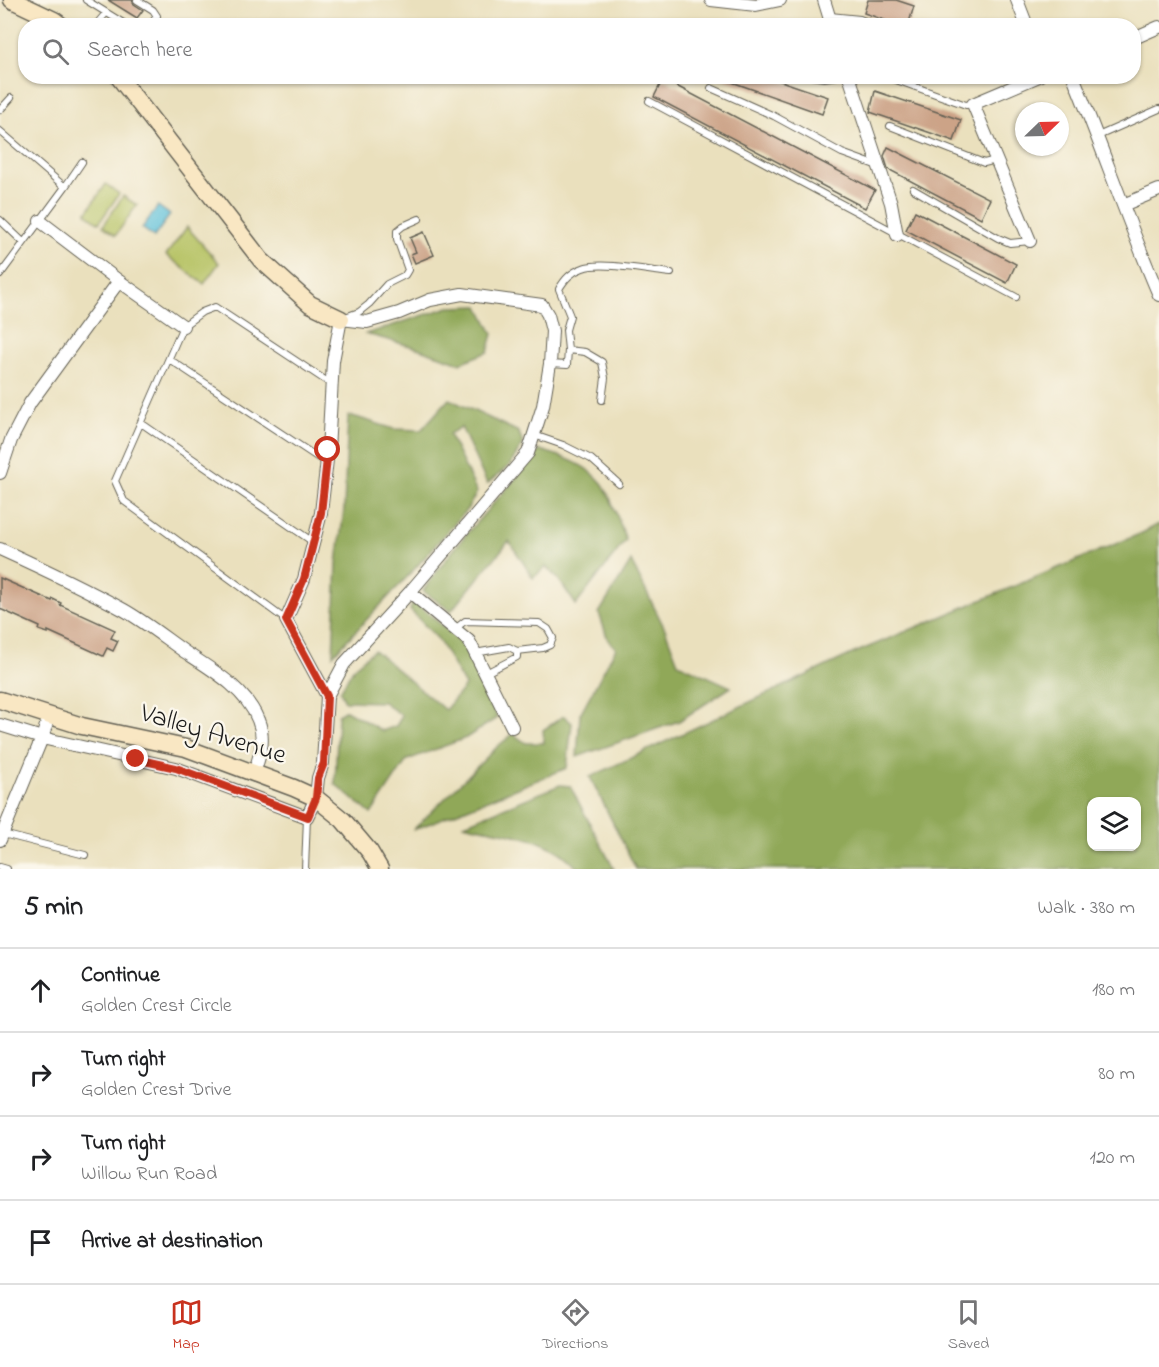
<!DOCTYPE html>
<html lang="en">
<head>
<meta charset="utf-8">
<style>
  body { margin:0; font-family:"Indie Flower",sans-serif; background:#f2f2f2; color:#202124 }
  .controls { position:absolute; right:18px; bottom:18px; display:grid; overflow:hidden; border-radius:12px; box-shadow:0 2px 4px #0004 }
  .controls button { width:54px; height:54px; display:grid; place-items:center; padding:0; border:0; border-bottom:2px solid #e0e0e0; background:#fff; color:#202124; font:30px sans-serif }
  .compass { position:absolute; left:1015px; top:102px; width:54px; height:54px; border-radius:50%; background:#fff; box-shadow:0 2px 4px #0004; rotate:67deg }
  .stop { position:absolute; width:18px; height:18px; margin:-14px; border:4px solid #c8321e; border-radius:50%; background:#fff }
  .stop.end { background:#c8321e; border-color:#fff; box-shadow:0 2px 6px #0008 }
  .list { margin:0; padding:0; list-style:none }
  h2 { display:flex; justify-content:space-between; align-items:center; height:78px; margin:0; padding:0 24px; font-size:26px }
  h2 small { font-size:20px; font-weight:400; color:#757577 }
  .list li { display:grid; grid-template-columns:39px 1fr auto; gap:18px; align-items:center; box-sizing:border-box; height:84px; padding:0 24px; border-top:2px solid #e0e0e0 }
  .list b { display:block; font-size:22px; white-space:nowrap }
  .list p { margin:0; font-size:20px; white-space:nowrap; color:#757577 }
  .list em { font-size:20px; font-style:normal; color:#757577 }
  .icon { flex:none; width:33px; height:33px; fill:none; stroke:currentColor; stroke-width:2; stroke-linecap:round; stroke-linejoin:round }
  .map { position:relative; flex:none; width:1159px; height:869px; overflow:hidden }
  .search { position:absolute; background:#fff; box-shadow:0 2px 4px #0004; left:18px; right:18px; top:18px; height:66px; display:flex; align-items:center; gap:15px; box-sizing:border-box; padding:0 21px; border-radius:24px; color:#757577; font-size:22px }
  .sheet { height:414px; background:#fff }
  nav { display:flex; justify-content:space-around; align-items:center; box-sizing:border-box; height:84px; border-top:2px solid #e0e0e0; background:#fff; font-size:16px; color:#757577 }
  nav a { display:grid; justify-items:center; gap:3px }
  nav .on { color:#c8321e }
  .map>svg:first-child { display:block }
</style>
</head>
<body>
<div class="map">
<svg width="1159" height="869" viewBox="0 0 1159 869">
  <rect width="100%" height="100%" fill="#fbf7ec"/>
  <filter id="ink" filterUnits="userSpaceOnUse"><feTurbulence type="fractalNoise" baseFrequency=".0167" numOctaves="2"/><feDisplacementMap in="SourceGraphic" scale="12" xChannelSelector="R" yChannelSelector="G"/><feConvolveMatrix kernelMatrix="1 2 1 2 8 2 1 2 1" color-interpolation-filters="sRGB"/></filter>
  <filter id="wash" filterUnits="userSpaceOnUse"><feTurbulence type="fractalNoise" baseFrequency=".008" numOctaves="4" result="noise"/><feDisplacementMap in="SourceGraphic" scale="24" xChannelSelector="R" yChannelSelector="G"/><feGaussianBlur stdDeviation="1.35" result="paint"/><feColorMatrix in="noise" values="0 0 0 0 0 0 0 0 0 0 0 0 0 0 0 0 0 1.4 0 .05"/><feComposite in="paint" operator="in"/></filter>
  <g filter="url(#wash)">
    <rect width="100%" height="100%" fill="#eae0bd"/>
    <!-- green -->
    <path fill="#b6c263" stroke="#696f40" stroke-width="1.5" d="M106 184 119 194 99 223 86 213Z
      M123 196 137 205 116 235 103 226Z
      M187 227 219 263 204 284 166 255Z"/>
    <!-- forest -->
    <path fill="#90a859" stroke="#56623a" stroke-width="1.5" fill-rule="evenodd" d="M479 306 493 334 488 352 460 363 414 347 366 334 449 307Z
      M449 399 519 432 523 444 510 465 487 484 461 427 449 434 477 492 468 508 411 573 333 655 337 563 344 509 348 416 356 417 394 429 421 430Z
      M540 450C561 456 587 464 602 483 610 493 621 527 626 540L576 605 559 580 546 567 533 578 509 541 451 611 423 591C457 540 501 497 540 450Z
      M1159 524V869H636L590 777 852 654 1142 533ZM1092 802H1136V846H1092Z
      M631 561 665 629 678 663 731 687 679 721 577 757 580 714 616 648 608 640 599 613Z
      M414 601 460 641 485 683 497 718 466 738 407 760 371 814 335 784 338 715 346 710 382 731 396 726 402 716 383 702 345 701 340 691 354 667 374 650 445 710 465 686 438 639 410 610Z
      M564 716 572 723 567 768 413 830 498 746 513 734 526 743H544L543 730Z
      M560 785 570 786 614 869H578C550 834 504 835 464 824Z"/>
    <!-- water -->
    <path fill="#5bc0d9" stroke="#3c6e7a" stroke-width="1.5" d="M158 206 170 215 154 237 142 228Z"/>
    <g id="blocks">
      <!-- building -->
      <path fill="#cca387" d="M108 0H132L134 4 143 10 137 18Z
        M868 0H896L914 6 908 26H902L864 13Z
        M715 76H766L828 97 822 114Z
        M663 79 875 190 865 208 654 97Z
        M875 91 961 120 954 141 870 112Z
        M888 147 990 199 981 218 888 169 884 156Z
        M915 211 1016 264 1007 283 906 230Z
        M424 232 434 255 415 263 411 254 416 252 410 238Z
        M0 578 52 601 53 599 61 603 60 605 115 630 111 638 118 641 113 651 107 648 103 656 48 631V633L39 630 40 627 0 609Z"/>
    </g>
  </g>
  <g filter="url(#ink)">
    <use href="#blocks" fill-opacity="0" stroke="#646154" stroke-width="1.5"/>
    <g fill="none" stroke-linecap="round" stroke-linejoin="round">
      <!-- lane casing -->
      <g stroke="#646154" stroke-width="8">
        <path id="lane" d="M86 0 128 26
          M137 0 153 10 157 16 150 26
          M830 16 860 19 879 26
          M95 26 106 13
          M811 76 824 78 838 76
          M885 76 966 105 973 104
          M711 88 774 116 842 153 878 166
          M649 101 1016 297
          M0 110 11 98
          M890 126 984 163 996 160
          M0 131 65 187 0 275
          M1098 136 1159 109
          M65 187 82 162
          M913 189 998 238 1010 243 1030 241
          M0 220 23 242
          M345 317 359 312 369 304 387 284 405 275 408 270 397 239V231L403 226 419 219
          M568 350 585 352 602 362 605 378 602 400
          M169 359 326 463
          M550 364 567 365 568 350 566 330 570 316 559 289C565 279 571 272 583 268 600 261 651 271 671 273
          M141 423 313 542
          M534 435 563 445 591 459 619 484
          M286 620 124 501 115 481 183 326 202 312 215 307 331 384
          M455 629 465 621 539 623 548 629 553 638 550 645 543 648 517 651
          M475 653 509 647 517 651V657L484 674
          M3 834 85 855
          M0 867 7 869
          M305 869 307 817"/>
      </g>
      <!-- street casing -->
      <g stroke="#646154" stroke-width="14">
        <path id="street" d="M711 0 756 5 780 0
          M824 0 832 26
          M1017 0 1027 26
          M1134 38 1159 27
          M849 76 891 203 897 235
          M1073 76C1103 149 1128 223 1159 295
          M1123 205 1159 190
          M40 221 119 281 183 326
          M1030 241 973 104 1039 76
          M0 473 11 440 30 403 119 281
          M0 549C42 568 84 588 124 610 145 622 165 638 185 652 211 669 246 689 258 720 266 739 260 755 254 773
          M410 592 469 641 512 727
          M0 725 42 738 176 768 307 817 316 798 318 778 323 763 327 696 344 664 410 592 528 453 543 406 550 364 552 331 548 315 542 305 462 294 430 300 399 313 367 322 341 319 333 361 328 451 321 513 304 579 286 620 327 696
          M0 840 42 738 49 716"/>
      </g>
      <!-- secondary casing -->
      <g stroke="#646154" stroke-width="19">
        <path id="secondary" d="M12 0 54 20 62 26
          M118 76 261 260 310 304 341 319
          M0 700 82 726 186 748 294 788 316 798 343 820 370 852 380 869"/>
      </g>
      <!-- lane -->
      <use href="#lane" stroke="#fff" stroke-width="6"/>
      <!-- street -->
      <use href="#street" stroke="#fff" stroke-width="12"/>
      <!-- secondary -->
      <use href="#secondary" stroke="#f9e7c3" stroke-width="16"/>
    </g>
  </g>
  <g fill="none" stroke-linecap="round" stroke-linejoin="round" filter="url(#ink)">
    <!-- route -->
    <path stroke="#c8321e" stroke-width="8" d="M136 759 176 768 308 817 316 798 318 778 324 763 327 696 286 620 304 579 321 513 328 450"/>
  </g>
  <g text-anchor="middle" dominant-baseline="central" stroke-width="4.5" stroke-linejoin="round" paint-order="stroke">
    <!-- street labels -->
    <g font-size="27" fill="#1c1c1c" stroke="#fbf7ec">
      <text transform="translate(213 735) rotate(17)">Valley Avenue</text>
    </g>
  </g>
</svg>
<div class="controls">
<button><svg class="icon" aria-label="layers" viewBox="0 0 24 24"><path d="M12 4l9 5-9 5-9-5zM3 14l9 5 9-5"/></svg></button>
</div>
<svg class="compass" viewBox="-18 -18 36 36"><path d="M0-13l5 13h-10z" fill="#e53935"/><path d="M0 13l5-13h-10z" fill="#757577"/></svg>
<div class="stop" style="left:328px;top:450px"></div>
<div class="stop end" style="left:136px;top:759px"></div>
<div class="search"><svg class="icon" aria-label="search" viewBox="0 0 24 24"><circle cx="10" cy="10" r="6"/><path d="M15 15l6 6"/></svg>Search here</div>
</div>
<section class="sheet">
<h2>5 min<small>Walk · 380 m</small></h2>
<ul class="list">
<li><svg class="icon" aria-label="ahead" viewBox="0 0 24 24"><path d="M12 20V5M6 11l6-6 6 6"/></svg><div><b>Continue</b><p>Golden Crest Circle</p></div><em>180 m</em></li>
<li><svg class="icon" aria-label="right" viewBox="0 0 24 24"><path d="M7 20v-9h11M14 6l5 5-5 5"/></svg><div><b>Turn right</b><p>Golden Crest Drive</p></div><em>80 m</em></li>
<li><svg class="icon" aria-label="right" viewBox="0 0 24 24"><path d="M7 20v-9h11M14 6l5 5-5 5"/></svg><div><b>Turn right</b><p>Willow Run Road</p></div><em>120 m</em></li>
<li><svg class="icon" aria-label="arrive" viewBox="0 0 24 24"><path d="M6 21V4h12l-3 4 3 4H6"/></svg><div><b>Arrive at destination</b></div></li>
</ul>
</section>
<nav>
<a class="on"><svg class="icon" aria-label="map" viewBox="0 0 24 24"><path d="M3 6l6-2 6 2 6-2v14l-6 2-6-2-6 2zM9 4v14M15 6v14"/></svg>Map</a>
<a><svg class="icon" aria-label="directions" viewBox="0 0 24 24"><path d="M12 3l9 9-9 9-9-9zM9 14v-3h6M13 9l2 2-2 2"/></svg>Directions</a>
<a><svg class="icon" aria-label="saved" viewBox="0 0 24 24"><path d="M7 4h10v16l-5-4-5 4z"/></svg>Saved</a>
</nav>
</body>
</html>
